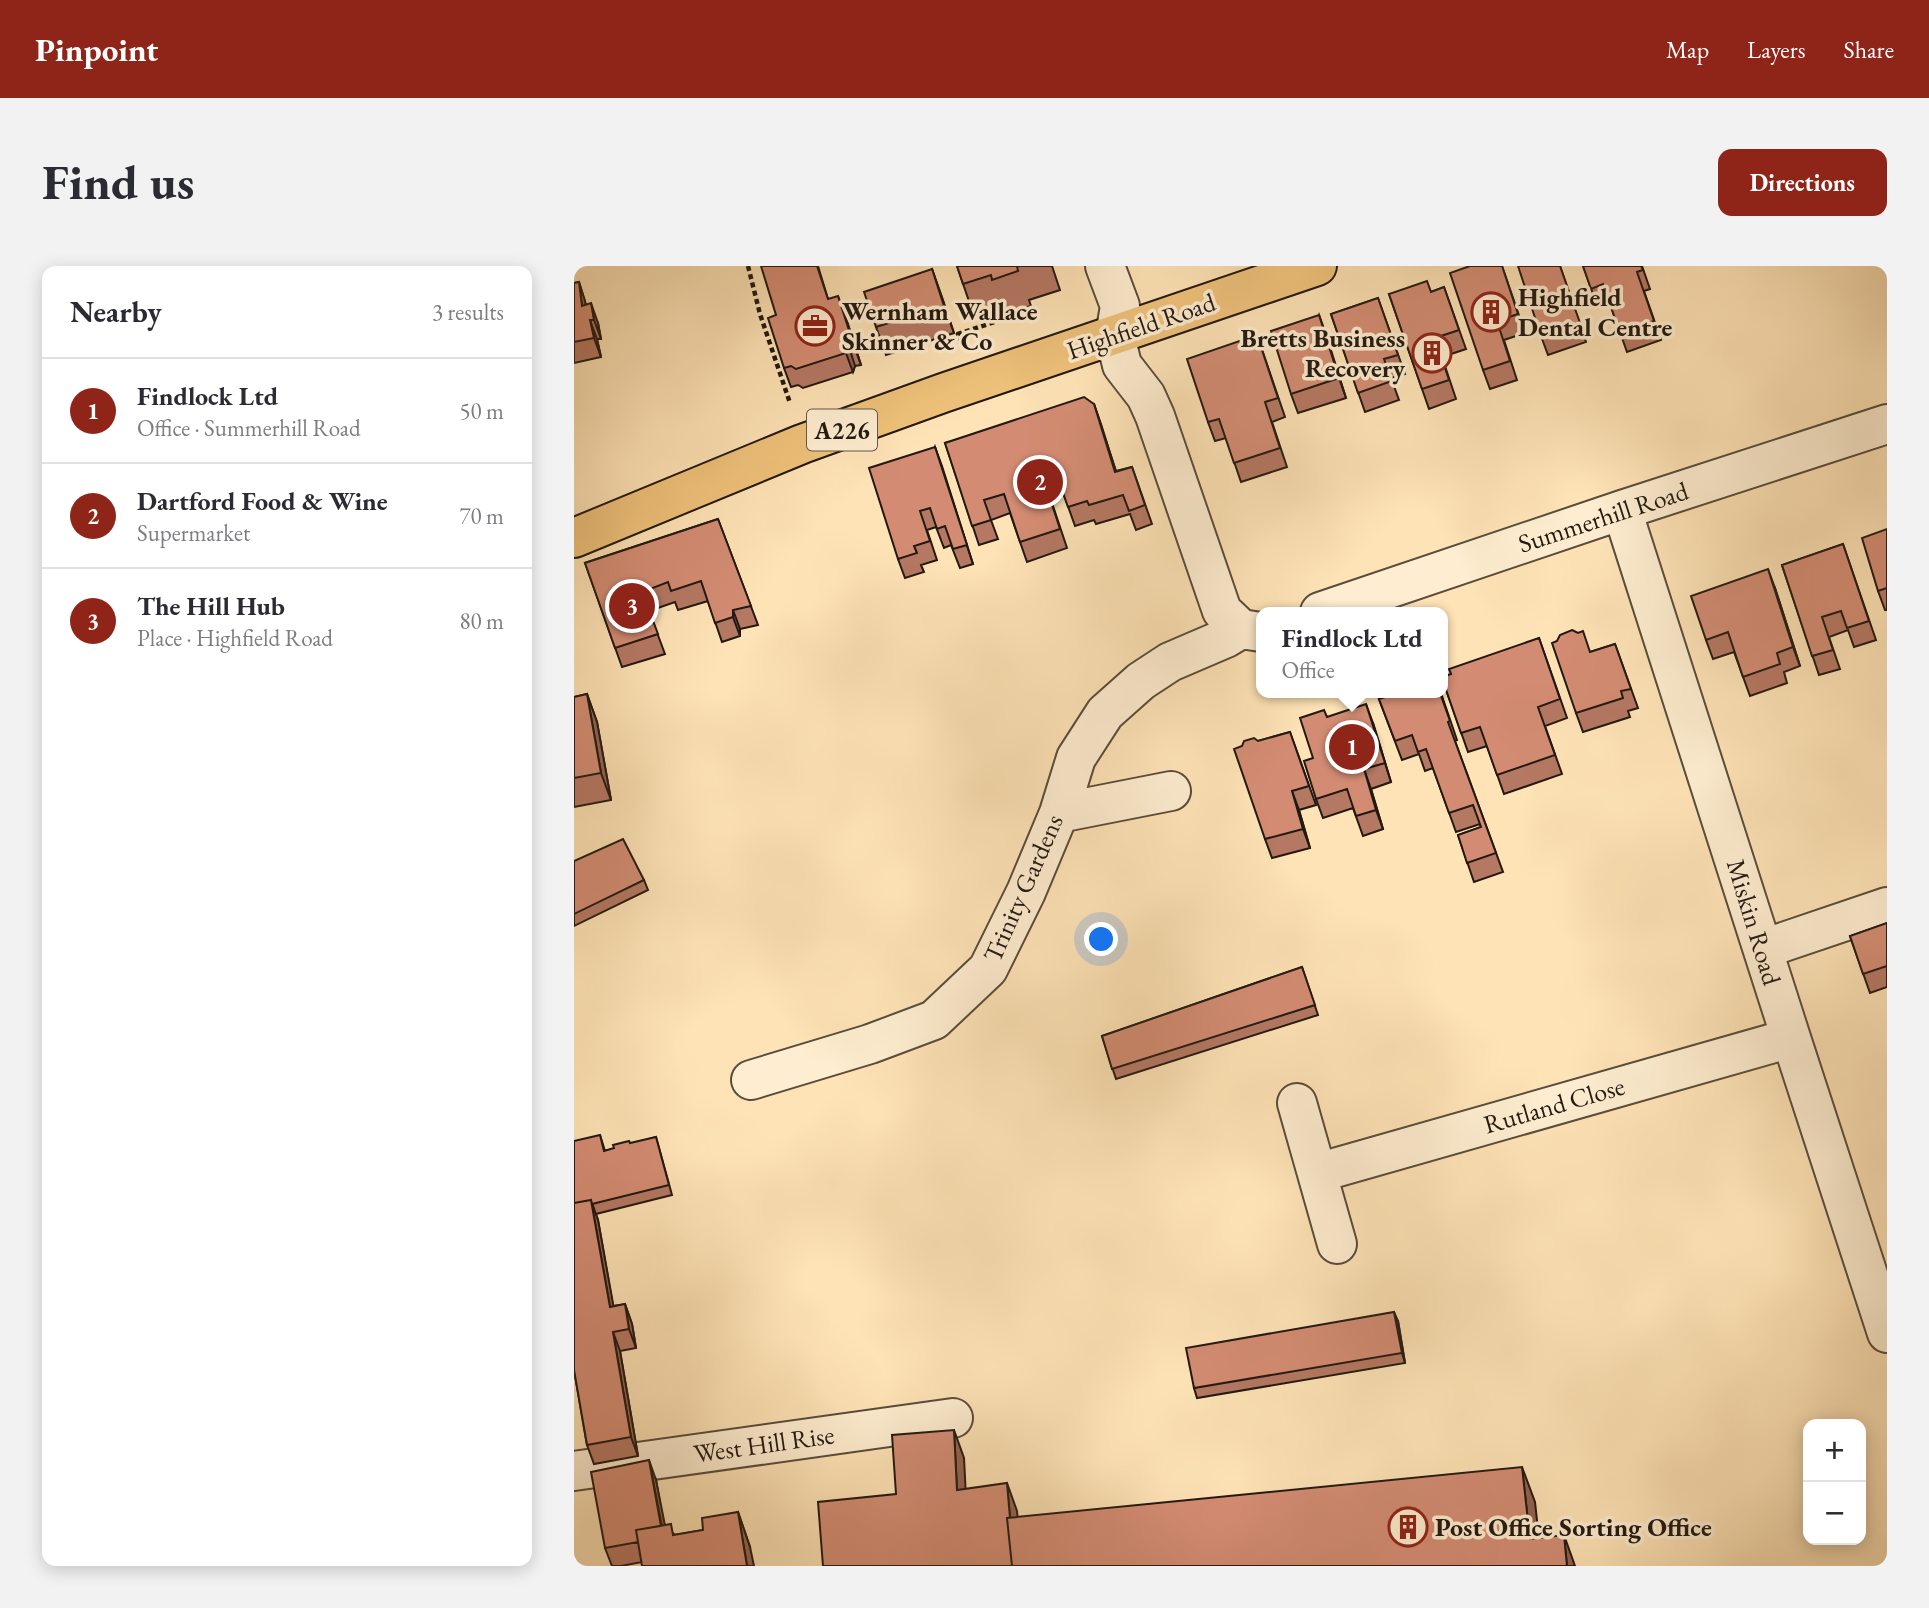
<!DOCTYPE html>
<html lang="en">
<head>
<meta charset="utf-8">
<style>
  body { margin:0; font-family:"EB Garamond",serif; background:#f2f2f3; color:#2b2b33 }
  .controls { position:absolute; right:21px; bottom:21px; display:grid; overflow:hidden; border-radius:14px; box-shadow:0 4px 18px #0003 }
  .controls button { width:63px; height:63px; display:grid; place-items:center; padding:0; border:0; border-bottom:2px solid #e1e1e2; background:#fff; color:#2b2b33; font:35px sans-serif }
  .you { position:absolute; left:528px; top:674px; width:24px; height:24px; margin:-18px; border:5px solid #fff; border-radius:50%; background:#1a73e8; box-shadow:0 0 0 10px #1a73e833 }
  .badge { display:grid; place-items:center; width:46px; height:46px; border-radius:50%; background:#8f2418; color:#fff; font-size:23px; font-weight:700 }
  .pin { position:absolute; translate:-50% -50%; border:4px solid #fff; box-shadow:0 2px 7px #0006 }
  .popup { position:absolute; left:682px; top:341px; width:192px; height:91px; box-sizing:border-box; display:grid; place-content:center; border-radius:14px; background:#fff; filter:drop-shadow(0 2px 5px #0005); font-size:23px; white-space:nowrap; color:#7c7c81 }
  .popup b { font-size:26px; color:#2b2b33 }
  .popup::after { content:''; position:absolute; left:50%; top:100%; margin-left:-14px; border:14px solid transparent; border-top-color:#fff }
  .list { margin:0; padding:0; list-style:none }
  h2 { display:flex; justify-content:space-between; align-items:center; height:91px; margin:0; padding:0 28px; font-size:30px }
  h2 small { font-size:23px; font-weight:400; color:#7c7c81 }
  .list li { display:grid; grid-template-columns:46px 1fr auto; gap:21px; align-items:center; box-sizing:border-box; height:105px; padding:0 28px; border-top:2px solid #e1e1e2 }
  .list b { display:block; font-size:26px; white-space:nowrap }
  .list p { margin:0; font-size:23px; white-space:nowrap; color:#7c7c81 }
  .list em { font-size:23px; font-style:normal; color:#7c7c81 }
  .map { position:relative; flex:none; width:1313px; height:1300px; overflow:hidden; border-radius:14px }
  header { display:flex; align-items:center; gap:42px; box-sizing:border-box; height:98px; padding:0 35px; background:#8f2418; color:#fff }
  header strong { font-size:33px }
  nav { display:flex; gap:38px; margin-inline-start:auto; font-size:24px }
  .intro { display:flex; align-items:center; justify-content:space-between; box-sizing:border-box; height:168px; padding:0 42px }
  h1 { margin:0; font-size:49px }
  .button { padding:18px 32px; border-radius:14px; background:#8f2418; color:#fff; font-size:24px; font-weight:700 }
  main { display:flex; gap:42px; padding:0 42px }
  aside { flex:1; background:#fff; border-radius:14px; box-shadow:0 4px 18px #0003 }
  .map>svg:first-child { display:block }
</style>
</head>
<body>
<header>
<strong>Pinpoint</strong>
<nav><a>Map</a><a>Layers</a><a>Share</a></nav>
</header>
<div class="intro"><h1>Find us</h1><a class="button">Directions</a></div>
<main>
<aside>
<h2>Nearby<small>3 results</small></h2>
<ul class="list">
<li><span class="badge">1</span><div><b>Findlock Ltd</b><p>Office · Summerhill Road</p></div><em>50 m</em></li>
<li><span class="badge">2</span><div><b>Dartford Food &amp; Wine</b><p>Supermarket</p></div><em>70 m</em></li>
<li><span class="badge">3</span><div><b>The Hill Hub</b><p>Place · Highfield Road</p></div><em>80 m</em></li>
</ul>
</aside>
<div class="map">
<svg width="1313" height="1300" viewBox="0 0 1313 1300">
  <rect width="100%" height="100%" fill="#fee3b6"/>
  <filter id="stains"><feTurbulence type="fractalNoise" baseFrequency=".00286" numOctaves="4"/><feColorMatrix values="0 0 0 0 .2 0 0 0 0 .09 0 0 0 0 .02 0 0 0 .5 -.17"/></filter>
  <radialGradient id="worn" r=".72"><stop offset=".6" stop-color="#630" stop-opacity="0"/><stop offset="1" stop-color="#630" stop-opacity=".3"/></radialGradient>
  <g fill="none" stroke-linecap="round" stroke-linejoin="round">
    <!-- minor casing -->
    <g stroke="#594c3b" stroke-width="42">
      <path id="minor" d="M531 0 546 40 541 70 548 99 572 130 581 150 648 345 667 363 687 366
        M1048 244 1217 772 1313 1067
        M746 346 1048 244 1313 158
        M485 547 597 525
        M1189 683 1313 641
        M177 814 296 778 360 754 414 703 452 626 485 547 502 492 531 447 567 415 596 396 652 372 667 363
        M723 837 763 978
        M743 907 1217 772
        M0 1205 379 1152"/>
    </g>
    <!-- major casing -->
    <g stroke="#221912" stroke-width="42">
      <path id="major" d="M0 272 228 178 369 127 743 0"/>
    </g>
    <!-- path -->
    <path stroke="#221912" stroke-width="4.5" stroke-dasharray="5 3.5" stroke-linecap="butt" d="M174 0 186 48 216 137
      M387 77 384 68 454 45"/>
    <!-- minor -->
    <use href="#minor" stroke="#feedd0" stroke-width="38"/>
    <!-- major -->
    <use href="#major" stroke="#efc27b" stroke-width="38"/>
  </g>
  <!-- wall -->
  <path fill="#b57863" stroke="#221912" stroke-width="2" d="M244 0 254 33 271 49 287 99 281 100 279 106 229 122 224 119 217 121 210 102Z
    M383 0H478L486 24 455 34 457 40 431 48 429 44 401 53Z
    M928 0 951 67 930 74 943 114 916 123 909 104Z
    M986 0 1012 76 974 89 967 70Z
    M1009 0H1068L1076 23 1070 25 1087 74 1053 86 1036 38 1024 42Z
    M358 3 380 67 312 89 302 61Z
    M5 16 12 39 24 57 27 73H23L27 91 0 97V17Z
    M870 21 892 83 868 91 882 133 855 143 815 28 857 26Z
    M804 32 831 108 817 112 825 134 791 146 757 48Z
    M745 49 772 132 724 147 717 128Z
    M683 69 711 151 698 156 713 201 667 216 652 172 641 175 634 156Z
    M520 138 542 205 558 201 578 258 562 264 556 248 522 258 520 254 501 260 490 229 477 234 493 282 453 296 436 247 417 254 424 273 405 279 371 177Z
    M361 181 399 298 386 302 377 279 370 282 362 261 353 264 363 294 347 299 350 306 331 312 324 293Z
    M144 253 184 359 166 363V370L148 376 134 335 104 344 101 336 75 345 91 388 48 401 11 297Z
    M1313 263V344H1311L1304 325Z
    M1269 278 1302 374 1280 381 1274 364 1255 371 1266 403 1245 409 1208 299Z
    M1201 322 1226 400 1210 406 1213 417 1176 430 1160 386 1139 393 1132 374Z
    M965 372 993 452 971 460 988 508 930 528 913 480 894 486 869 415Z
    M1041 378 1064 442 1054 445 1056 451 1009 466 1002 447 1016 386Z
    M867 427 883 474 881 475 929 606 900 616 884 569 907 561 906 558 882 566 859 502 851 505 845 488 828 494 805 433Z
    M13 428 23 456 37 534 0 541V431Z
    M753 451 799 457 817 516 797 523 809 563 789 570 779 542 749 552 742 533Z
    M716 466 742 539 725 544 736 582 698 592 691 573 684 475Z
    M0 595 70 614 74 624 0 660Z
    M1313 657V721L1296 727 1276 670Z
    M728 701 744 749 542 813 528 770Z
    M26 869 31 885 82 871 98 929 22 948 24 954 39 1040 51 1038 58 1058 62 1082 46 1085 64 1190 20 1198 13 1179 0 1104Z
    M824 1055 831 1097 623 1132 620 1122Z
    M82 1214 90 1259 101 1269 129 1264 164 1246 176 1281 68 1296 47 1300H38L31 1282Z"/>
  <!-- shaded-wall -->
  <path fill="#946250" stroke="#221912" stroke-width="2" d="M358 3 368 31 380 67 370 40Z
    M5 16 11 35 15 59 8 40Z
    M264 30 271 49 287 99 280 80Z
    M17 37 24 57 27 73 20 54Z
    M745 49 752 68 772 132 765 112Z
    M16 54 23 73 27 91 20 72Z
    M275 81 281 100 279 106 272 87Z
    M520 138 527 158 548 225 541 206Z
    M361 181 368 200 399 298 393 279Z
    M1194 303 1201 322 1226 400 1219 381Z
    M159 344 166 363V370L159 351Z
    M13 428 23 456 37 534 27 507Z
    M792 438 799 457 817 516 811 497Z
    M790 503 797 523 809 563 802 544Z
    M718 525 725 544 736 582 729 563Z
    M17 934 24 954 43 1060 36 1041Z
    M51 1038 58 1058 62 1082 55 1063Z
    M820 1046 824 1055 831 1097 828 1087Z
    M39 1066 46 1085 64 1190 57 1171Z
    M380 1164 390 1192 393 1251 383 1224Z
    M75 1194 82 1214 97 1290 90 1271Z
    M948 1201 961 1236 968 1300 956 1273Z
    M433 1217 443 1245 448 1300H440Z
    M164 1246 176 1281 180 1300H173Z
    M990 1269 1001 1300H993Z"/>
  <!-- building -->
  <path fill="#d38c73" stroke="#221912" stroke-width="2" d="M187 0H243L254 33 264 30 280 80 275 81 272 87 222 103 217 100 210 102 194 52 202 49Z
    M383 0H443L444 5 418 14 417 9 389 18Z
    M896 0H928L944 48 923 55 936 95 909 104 876 7Z
    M944 0H986L1006 57 967 70Z
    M1009 0H1067L1069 4 1063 6 1080 55 1046 67 1029 18 1017 23Z
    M358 3 370 40 302 61 290 26Z
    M853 15 857 26 870 21 885 64 861 72 875 114 848 123 815 28Z
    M5 16 8 40 17 37 20 54H16L20 72 0 76V17Z
    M804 32 824 89 810 93 818 115 784 127 757 48Z
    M745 49 765 112 717 128 697 65Z
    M683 69 704 132 691 136 706 182 660 197 645 153 634 156 613 93Z
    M510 131 520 138 541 206 558 201 571 239 555 245 549 229 515 239 513 235 494 241 483 210 470 214 486 263 446 276 430 228 410 234 417 254 398 260 371 177Z
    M361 181 393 279 379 283 371 260 363 263 356 242 346 245 356 275 340 280 343 287 324 293 295 202Z
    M144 253 177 340 159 344V351L141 357 127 315 97 325 94 316 68 326 84 368 41 382 11 297Z
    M1313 263V322L1304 325 1288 272Z
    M1269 278 1295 355 1273 362 1267 345 1248 351 1259 384 1238 390 1208 299Z
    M1194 303 1219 381 1203 387 1206 398 1169 411 1154 366 1132 374 1117 330Z
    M998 364 1004 367 1009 365 1016 386 1041 378 1057 423 1047 425 1049 432 1002 447 978 377 983 375 986 369Z
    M965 372 986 433 964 441 981 489 923 509 906 461 887 467 869 415V411L877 408 875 403Z
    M823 427H866L876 455 874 456 922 587 893 597 884 569 907 561 899 539 875 547 852 483 844 486 838 469 821 475 805 433Z
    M13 428 27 507 0 512V431Z
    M792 438 811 497 790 503 802 544 782 550 773 523 742 533 730 495 739 492 726 452 750 444 753 451Z
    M716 466 735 520 718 525 729 563 691 573 660 483 668 480 670 475 680 472 684 475Z
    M49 573 70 614 0 648V595Z
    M1313 657V700L1289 708 1276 670Z
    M728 701 741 739 538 803 528 770Z
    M26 869 30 885 40 882 39 879 55 875 56 877 82 871 95 919 18 938 17 934 0 937V875Z
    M17 934 36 1041 51 1038 55 1063 39 1066 57 1171 13 1179 0 1104V937Z
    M820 1046 828 1087 620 1122 612 1082Z
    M380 1164 383 1224 433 1217 436 1252H433L438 1300H249L244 1236 322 1228 318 1169Z
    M75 1194 87 1260 62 1264 64 1276 31 1282 17 1206Z
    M948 1201 956 1273 990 1269 993 1300H438L433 1252Z
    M164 1246 173 1300H68L62 1264 97 1258 99 1269 129 1264 128 1252Z"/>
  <!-- icons -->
  <defs>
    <g id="building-ring" transform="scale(2.0125)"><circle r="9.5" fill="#feedd0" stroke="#8f2418" stroke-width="1.5"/><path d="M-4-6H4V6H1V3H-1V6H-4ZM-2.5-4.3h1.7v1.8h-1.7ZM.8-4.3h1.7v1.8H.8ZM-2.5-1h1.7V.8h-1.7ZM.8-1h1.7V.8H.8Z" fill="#8f2418"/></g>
    <g id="office-ring" transform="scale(2.0125)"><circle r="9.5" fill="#feedd0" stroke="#8f2418" stroke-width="1.5"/><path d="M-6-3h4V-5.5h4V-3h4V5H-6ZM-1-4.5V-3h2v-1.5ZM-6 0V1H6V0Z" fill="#8f2418"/></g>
  </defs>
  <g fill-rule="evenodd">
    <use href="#building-ring" x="917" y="46"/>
    <use href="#office-ring" x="241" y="60"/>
    <use href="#building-ring" x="858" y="87"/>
    <use href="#building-ring" x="834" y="1261"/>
  </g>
  <g text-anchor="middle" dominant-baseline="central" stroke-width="7" stroke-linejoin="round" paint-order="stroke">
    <!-- shield labels -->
    <rect fill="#feedd0" stroke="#64594b" stroke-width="2" x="233" y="143.5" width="70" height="41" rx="5"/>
    <g font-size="24" font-weight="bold" fill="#221912">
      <text x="268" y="164">A226</text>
    </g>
    <!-- poi labels -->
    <g font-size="26" font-weight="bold" fill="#221912" stroke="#feedd0" text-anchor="start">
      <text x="944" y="31">Highfield<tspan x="944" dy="30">Dental Centre</tspan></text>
      <text x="268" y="45">Wernham Wallace<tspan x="268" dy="30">Skinner &amp; Co</tspan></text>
      <text x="831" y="72" text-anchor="end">Bretts Business<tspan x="831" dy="30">Recovery</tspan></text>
      <text x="861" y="1261">Post Office Sorting Office</text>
    </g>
    <!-- street labels -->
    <g font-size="26" fill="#221912" stroke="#feedd0">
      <text transform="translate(567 60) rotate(-19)">Highfield Road</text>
      <text transform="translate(1029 251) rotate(-18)">Summerhill Road</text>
      <text transform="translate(449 622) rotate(-66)">Trinity Gardens</text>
      <text transform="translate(1180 656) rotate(73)">Miskin Road</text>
      <text transform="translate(980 839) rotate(-16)">Rutland Close</text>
      <text transform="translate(190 1178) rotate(-8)">West Hill Rise</text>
    </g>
  </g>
  <rect width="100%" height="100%" filter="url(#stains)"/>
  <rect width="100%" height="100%" fill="url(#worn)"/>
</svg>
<div class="controls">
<button>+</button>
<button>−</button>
</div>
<div class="you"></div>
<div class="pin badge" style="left:778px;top:481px">1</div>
<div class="popup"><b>Findlock Ltd</b>Office</div>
<div class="pin badge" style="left:466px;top:216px">2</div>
<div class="pin badge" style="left:58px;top:340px">3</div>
</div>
</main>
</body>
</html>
